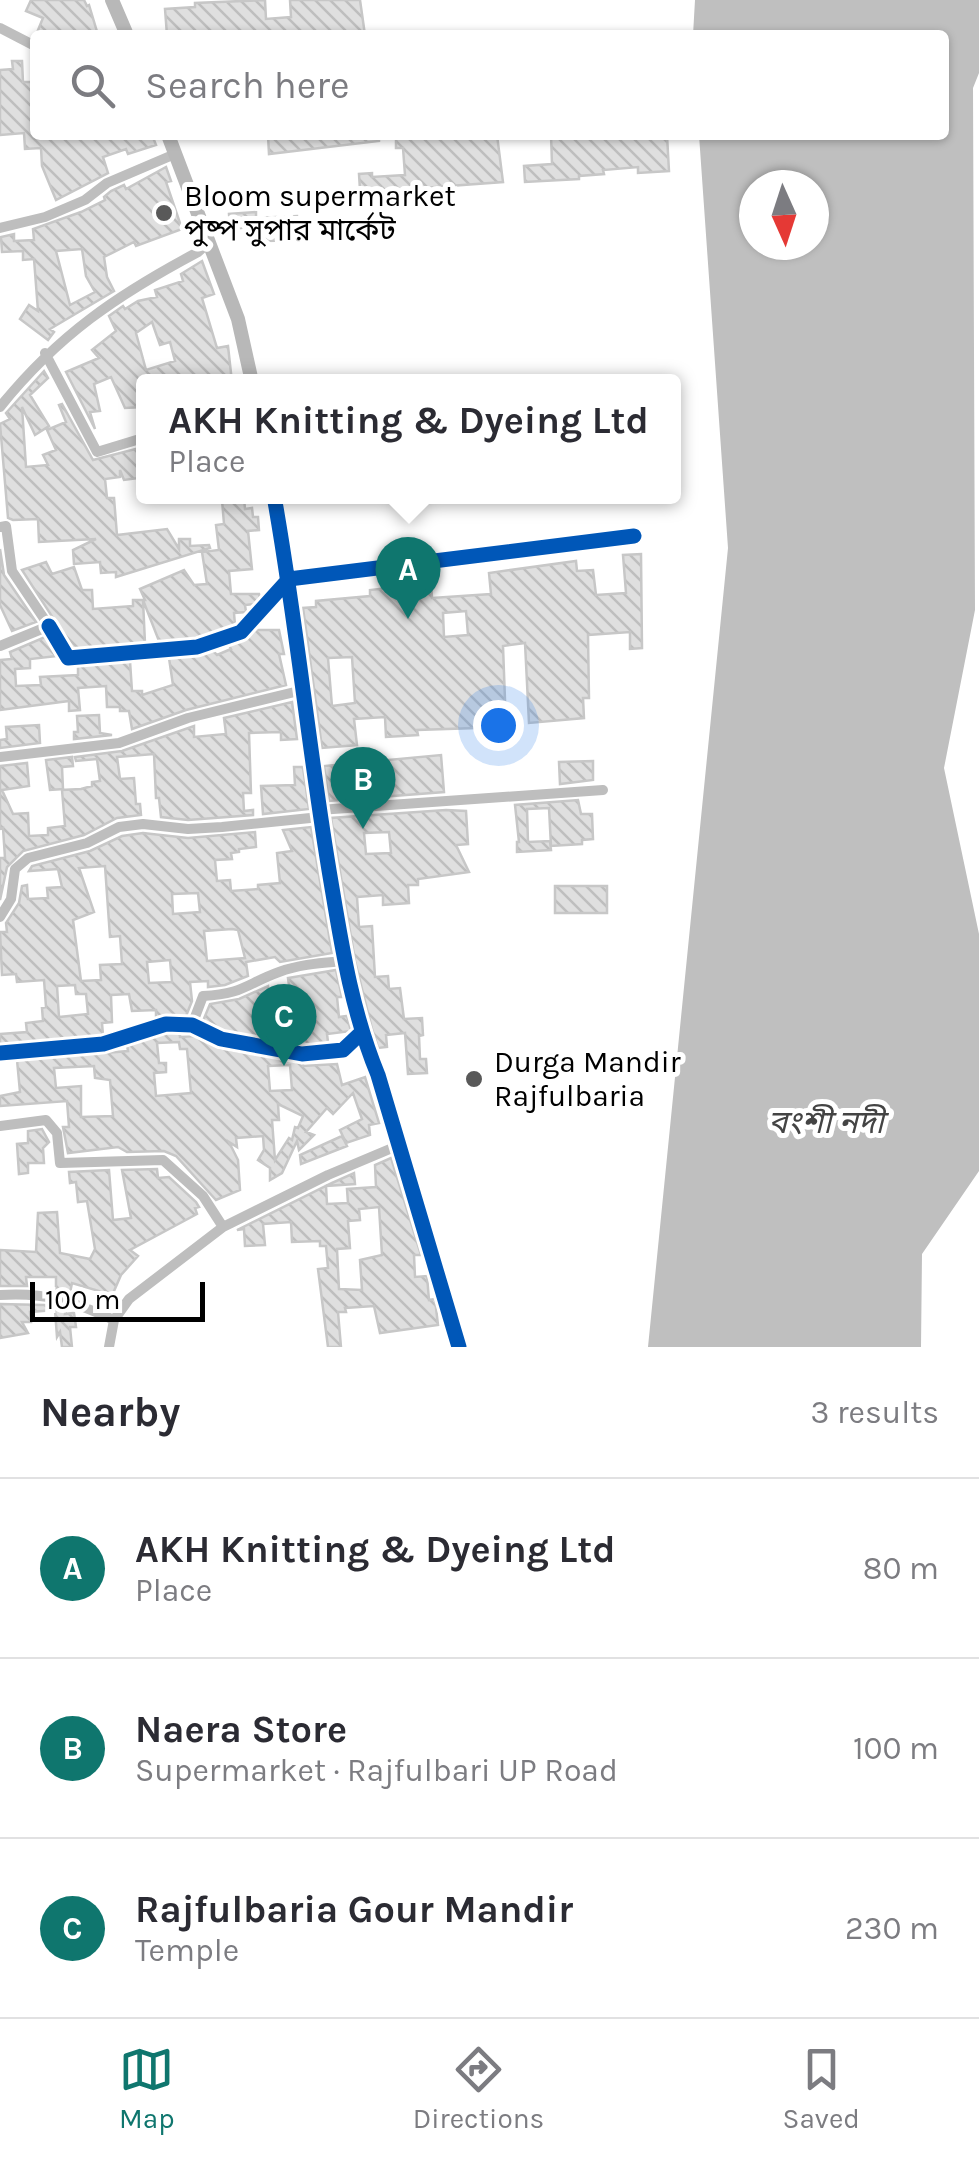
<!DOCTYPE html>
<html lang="en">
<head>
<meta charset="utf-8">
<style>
  body { margin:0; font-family:Karla,"Noto Sans Bengali",sans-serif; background:#f7f7f7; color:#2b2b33 }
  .compass { position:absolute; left:739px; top:170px; width:90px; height:90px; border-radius:50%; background:#fff; box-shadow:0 2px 8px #0004; rotate:177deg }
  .scale { position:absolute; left:30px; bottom:25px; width:175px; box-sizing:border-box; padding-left:10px; border:5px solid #000; border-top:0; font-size:28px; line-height:35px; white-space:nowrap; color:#000; -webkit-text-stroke:8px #fff; paint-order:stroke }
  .you { position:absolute; left:498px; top:725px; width:35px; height:35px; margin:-25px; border:8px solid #fff; border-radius:50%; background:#1a73e8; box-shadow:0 0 0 15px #1a73e833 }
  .badge { display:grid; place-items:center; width:65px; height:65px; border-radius:50%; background:#0f766e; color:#fff; font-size:32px; font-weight:700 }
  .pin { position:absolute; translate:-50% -82px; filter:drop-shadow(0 2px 5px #0008) }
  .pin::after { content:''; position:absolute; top:52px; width:35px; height:30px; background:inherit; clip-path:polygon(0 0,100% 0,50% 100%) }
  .popup { position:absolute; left:136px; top:374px; width:545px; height:130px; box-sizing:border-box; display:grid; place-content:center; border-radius:10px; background:#fff; filter:drop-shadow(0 2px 8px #0005); font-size:32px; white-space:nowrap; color:#7c7c81 }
  .popup b { font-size:38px; color:#2b2b33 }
  .popup::after { content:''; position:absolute; left:50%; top:100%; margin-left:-20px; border:20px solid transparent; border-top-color:#fff }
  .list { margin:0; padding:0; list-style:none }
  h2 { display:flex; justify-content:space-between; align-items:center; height:130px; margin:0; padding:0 40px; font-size:42px }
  h2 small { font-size:32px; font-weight:400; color:#7c7c81 }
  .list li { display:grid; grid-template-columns:65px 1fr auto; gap:30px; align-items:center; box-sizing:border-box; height:180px; padding:0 40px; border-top:2px solid #e1e1e2 }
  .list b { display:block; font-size:38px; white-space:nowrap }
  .list p { margin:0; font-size:32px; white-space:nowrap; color:#7c7c81 }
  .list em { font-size:32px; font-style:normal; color:#7c7c81 }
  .icon { flex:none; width:55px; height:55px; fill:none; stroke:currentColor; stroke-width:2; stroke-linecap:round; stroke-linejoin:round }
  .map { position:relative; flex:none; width:979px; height:1347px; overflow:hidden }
  .search { position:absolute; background:#fff; box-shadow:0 2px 8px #0004; left:30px; right:30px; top:30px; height:110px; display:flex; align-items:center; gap:25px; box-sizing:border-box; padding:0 35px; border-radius:10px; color:#7c7c81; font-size:38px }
  .sheet { height:670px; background:#fff }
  nav { display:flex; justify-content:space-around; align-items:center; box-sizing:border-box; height:140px; border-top:2px solid #e1e1e2; background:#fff; font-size:28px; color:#7c7c81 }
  nav a { display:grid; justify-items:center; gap:5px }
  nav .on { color:#0f766e }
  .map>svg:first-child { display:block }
</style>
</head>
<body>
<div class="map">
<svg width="979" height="1347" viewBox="0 0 979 1347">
  <defs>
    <pattern id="building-back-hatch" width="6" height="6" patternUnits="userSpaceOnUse" patternTransform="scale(2.5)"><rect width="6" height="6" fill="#dfdfdf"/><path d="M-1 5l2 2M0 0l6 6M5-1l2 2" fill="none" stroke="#bebebe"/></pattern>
  </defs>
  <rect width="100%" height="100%" fill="#fff"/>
  <!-- water -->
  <path fill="#bfbfbf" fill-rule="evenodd" d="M695 0H979V73L973 88 975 610 944 768 979 934V1171L922 1254 921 1347H648L728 548 699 135H944V35H693ZM754 185H814V245H754Z"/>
  <!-- building -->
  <path fill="url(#building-back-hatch)" stroke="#c7c7c7" stroke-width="2.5" fill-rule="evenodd" d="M31 0H84L87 6 89 5 98 35H36L43 18 26 11Z
    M265 0 266 19 291 17 290 0H360L365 35H167L165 9 195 7V3Z
    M12 61H22L23 82H35V135H152L156 145 128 154 126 149 103 157 108 173 56 200 42 166 41 148 25 149 24 133 0 135V70L13 69Z
    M268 135H379V141L269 154Z
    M396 135H497L503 182 382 191V188L360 190 359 174 372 173V177L405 175 403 148H396Z
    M551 135H667L669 171 638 173V167L603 170 604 174 579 176V179L525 182 524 166 552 164Z
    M166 167 171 181 166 182 182 229 136 246 134 242 104 257 107 277 114 291 50 329 54 332 48 340 20 319 29 305 38 311 34 259 23 260V251L2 252 1 237 14 234V241L34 240 33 229 81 212 105 200 104 197 111 191 124 185 126 189ZM82 249 86 276 95 292 70 305 56 251Z
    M256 212V218L297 216 299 240 267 241 266 226 230 229 229 214Z
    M202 261 214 294 202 298 217 348 228 346 232 382H143V407L125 408 111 377 94 384 100 411 90 412 95 429 66 372 99 358 92 350 116 331 109 316 123 306 125 309 138 301 157 297 155 290 183 281 181 274ZM152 322 160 345 170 342 175 361 146 370 136 333Z
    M44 371 48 378 30 395 49 426 35 435 22 407 26 467 48 465 43 455 56 450 47 430 66 422 59 405 62 404 93 460 143 447V470L139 471V478L124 480 120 470V477L105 479 107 498H114L117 535 167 529 179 549V539H190V546L209 545 210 548 116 577V572L101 573 100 562 74 564 73 550 96 539 39 542 38 519 13 520 8 518 0 424 10 419 6 413Z
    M244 498 245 509 252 508 253 517H258L259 530 248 531 252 569 229 571 231 594H259L260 598 254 604 245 605 246 612 234 613 235 625 195 638 159 641 143 600 145 643 73 649 22 570 46 562 52 574 74 567 82 590H92L93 609 133 606V600H145L140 589 184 570 194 585 207 584 202 552 219 550 216 525 224 524 222 500Z
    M0 549 4 575 36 622 12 631 0 605Z
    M641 554 642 648 630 649V632L588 635 589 698H583L584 718 529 723 525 643 503 646 506 727 417 730 418 735 386 737 385 717 354 719 357 745 322 748 303 608 316 607V601L370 596V590L431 583 432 598 491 594 489 573 576 561 577 571 593 570 596 595 626 593 623 555ZM466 611 468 635 444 637 443 613ZM352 657 355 703 332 706 328 658Z
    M255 630H279L284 654H279L286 685 186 710 132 729 129 711H120V707H107L106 686 78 688 80 710 69 711V701L0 710V660L12 659 10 652 45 637 57 656 30 659V668L15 669 16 686 41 685 40 677 78 675V666L130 661 132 691H142V695L173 685 169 658 213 651 217 655 231 649 229 645 245 640Z
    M292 702 297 739 281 740V732L249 733 251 793H243L244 811 253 810V815L188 820 161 817 159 798H156L154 754 117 757 120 779 134 778 136 804H140L141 815 117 818 84 835 23 851 7 867 0 900V858H5L3 828 0 829V766L27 763 29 786 2 790 13 814 28 813 29 836 48 835V828L65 826 62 790 81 789 92 786V782L100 781 97 759 76 761 75 757 122 751 194 726V737L226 734 224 718Z
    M99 715 100 733 112 735 74 739V732H78L77 716Z
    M39 725 40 743 0 748V740L7 739 6 727Z
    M441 755 444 792 329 801 324 766Z
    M72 757 73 766 62 767 63 789 50 790 46 760Z
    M593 761V780L560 784 559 762Z
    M294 767H303L309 809 263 814 261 786 295 785Z
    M578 800 581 814H592L593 839 582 840V844L551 846 549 808 527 809 528 842 550 841 551 850 517 852V842H519L515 805Z
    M446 810 466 811 468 844 456 845 469 872 418 879V885H408L409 903 383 905V895L357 897 359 927 372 926 375 977 388 976 389 989 400 988 404 1019 422 1018 423 1035 419 1036 420 1059H426L427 1073 408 1074 405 1033 386 1035 387 1047 378 1048 372 1029 355 961 331 818ZM389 832 391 853 366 854 364 833Z
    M311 827 332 953 280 962 275 957 246 962 248 976 225 985 208 987V981L190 982 192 1001 186 1016 156 1018V1010L132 1011 129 994 111 995 112 1022 102 1023 103 1035 0 1044V1034L27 1032 26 1023 43 1021 42 1008 46 1007 44 980 17 982 16 974 2 975 0 932H7L6 923 19 903 22 886 27 885 28 899 48 898 47 888 62 887 58 869 29 871 32 866 90 851 122 836 143 833 188 838 255 832 256 847 239 849V852L231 853 232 859 215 860 217 881 230 880 231 891 258 889V885L280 883 277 853 292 851 283 830ZM105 866 110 937 120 936 122 964 100 965 101 980 81 981 73 920 94 912 79 868ZM198 893 200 912 173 914 172 894ZM232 929 238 930 245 958 207 961 204 931ZM170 960 172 982 149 983 147 962ZM75 985 76 994H86L88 1014 59 1017 57 986Z
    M555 886H607V913H555Z
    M336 970 342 997H337L339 1017 347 1016 351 1031 327 1034 328 1042 302 1045 224 1031 203 1021 210 1004 239 999 268 986 270 1008 292 1007 288 978Z
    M167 1033H180V1037L195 1036 219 1048 303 1063V1066L337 1064 342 1085 365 1077 379 1123 369 1125 370 1135 346 1143 340 1130 362 1119 353 1093 333 1114 327 1108 306 1132 314 1135 299 1150 297 1141 282 1173 270 1180V1168L258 1160 264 1150 263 1136 236 1138 237 1147 229 1142 238 1160 240 1190 216 1200 176 1156 164 1151 127 1152 118 1147 68 1153 63 1127H69L67 1101 0 1106V1096L20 1092 17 1060 128 1051 127 1045ZM179 1042 180 1049H187L191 1093 156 1096 154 1073 166 1072V1063H159L157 1043ZM290 1065 292 1090 270 1091 268 1066ZM94 1066 95 1078 110 1080 113 1116 81 1117V1086L56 1088 54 1068ZM278 1104 303 1116 298 1128 295 1127 292 1140 289 1138 275 1160 272 1120H279Z
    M42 1129 49 1142 43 1148 44 1163H28V1173L19 1174 17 1144 28 1143V1131Z
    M342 1136 347 1146 301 1164 300 1155Z
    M391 1158 421 1255H414L415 1277 427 1276 429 1300 435 1299 438 1325 380 1333 374 1306 345 1308 346 1312H338L341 1347H328L318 1269 328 1268 326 1246H320V1241L292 1242 291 1222 263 1224 265 1245 245 1246 244 1229 237 1230 332 1183 354 1173 355 1184 326 1186 327 1204 348 1203 347 1189 376 1187 375 1165ZM379 1207 382 1255 360 1260 362 1290 339 1289 337 1249 350 1248 348 1221 360 1220 359 1209Z
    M157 1169 158 1178 169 1177 196 1202 199 1207 195 1208 197 1214 130 1250 138 1256 121 1275 111 1298 118 1300 111 1309 95 1302 99 1291 72 1283 70 1293 56 1290V1277H26L27 1286H0V1250L36 1252 38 1213 57 1212 60 1253 90 1259 95 1249 87 1201 78 1202 76 1182 70 1183 69 1172 109 1170 113 1220 131 1218 122 1170Z
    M0 1304 44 1305 66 1310 65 1314 74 1313 76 1327H70L72 1347H62L60 1332 57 1337 55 1310 30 1312 31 1322H22L28 1333 0 1338Z"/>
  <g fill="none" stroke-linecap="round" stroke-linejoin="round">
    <!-- street -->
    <path stroke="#bebebe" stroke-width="10" d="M0 28 35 46
      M0 228 45 217 85 200 107 183 175 154
      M45 353 97 452 143 438
      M0 407C58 335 117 295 198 252L209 242
      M0 527 6 526 12 571 49 626 0 646
      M49 626 68 658 197 647 241 632 289 579 634 536
      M0 757 119 743 188 718 303 690
      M319 810 603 790
      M0 917 11 899 15 869 28 858 87 843 119 827 143 824 188 829 222 827 320 817
      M192 1025 203 996C243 994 246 984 279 972 300 964 322 963 344 961
      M0 1053 103 1044 166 1024 192 1025 221 1039 302 1054 343 1050 361 1033
      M0 1126 46 1120 57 1133 60 1163 163 1160 203 1196 223 1227
      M0 1295C46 1292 72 1301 114 1320
      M109 1347 114 1320 129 1299 223 1227 328 1175 397 1146 459 1347"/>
    <!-- secondary -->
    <path stroke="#b8b8b8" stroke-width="14" d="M112 0 127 35
      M168 135 238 319 252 382
      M274 496C302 651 314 809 345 963 357 1026 380 1084 397 1146"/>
    <!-- cycleway casing -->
    <g stroke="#fff" stroke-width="21">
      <path id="cycleway" d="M274 496C297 624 309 754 331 882 342 948 352 1012 378 1075L459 1347
        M49 626 68 658 197 647 241 632 289 579 634 536
        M0 1053 103 1044 166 1024 192 1025 221 1039 302 1054 343 1050 361 1033"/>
    </g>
    <!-- cycleway -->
    <use href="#cycleway" stroke="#0057b8" stroke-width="15"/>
  </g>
  <!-- markers -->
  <g fill="#595959" stroke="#fff" stroke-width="4">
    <circle cx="164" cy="213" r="10"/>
    <circle cx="474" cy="1079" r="10"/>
  </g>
  <g text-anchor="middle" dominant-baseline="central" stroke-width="10" stroke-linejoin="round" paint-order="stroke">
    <!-- poi labels -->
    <g font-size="30" fill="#000" stroke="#fff" text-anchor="start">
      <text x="184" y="196">Bloom supermarket<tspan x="184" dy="34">পুষ্প সুপার মার্কেট</tspan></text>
      <text x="494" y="1062">Durga Mandir<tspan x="494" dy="34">Rajfulbaria</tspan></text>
    </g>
    <!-- water labels -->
    <g font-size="32" font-style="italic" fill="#444" stroke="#fff">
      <text x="826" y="1122">বংশী নদী</text>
    </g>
  </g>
</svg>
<svg class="compass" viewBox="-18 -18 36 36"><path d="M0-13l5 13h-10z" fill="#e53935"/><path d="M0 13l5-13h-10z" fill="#7c7c81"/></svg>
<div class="scale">100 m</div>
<div class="you"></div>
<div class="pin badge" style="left:408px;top:619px">A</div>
<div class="popup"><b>AKH Knitting &amp; Dyeing Ltd</b>Place</div>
<div class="pin badge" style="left:363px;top:829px">B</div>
<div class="pin badge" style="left:284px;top:1066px">C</div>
<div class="search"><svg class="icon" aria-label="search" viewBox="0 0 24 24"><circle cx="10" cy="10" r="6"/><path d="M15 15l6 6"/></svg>Search here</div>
</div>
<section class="sheet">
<h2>Nearby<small>3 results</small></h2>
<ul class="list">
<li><span class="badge">A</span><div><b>AKH Knitting &amp; Dyeing Ltd</b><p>Place</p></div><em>80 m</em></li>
<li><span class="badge">B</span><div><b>Naera Store</b><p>Supermarket · Rajfulbari UP Road</p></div><em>100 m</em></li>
<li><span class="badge">C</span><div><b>Rajfulbaria Gour Mandir</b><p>Temple</p></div><em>230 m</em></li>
</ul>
</section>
<nav>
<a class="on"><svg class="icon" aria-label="map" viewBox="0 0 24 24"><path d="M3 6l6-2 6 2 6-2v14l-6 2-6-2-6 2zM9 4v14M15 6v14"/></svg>Map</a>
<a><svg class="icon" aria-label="directions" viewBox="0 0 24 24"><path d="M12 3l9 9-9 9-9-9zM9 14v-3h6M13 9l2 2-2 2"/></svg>Directions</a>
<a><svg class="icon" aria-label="saved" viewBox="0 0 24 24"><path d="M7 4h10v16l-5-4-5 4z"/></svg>Saved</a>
</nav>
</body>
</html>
